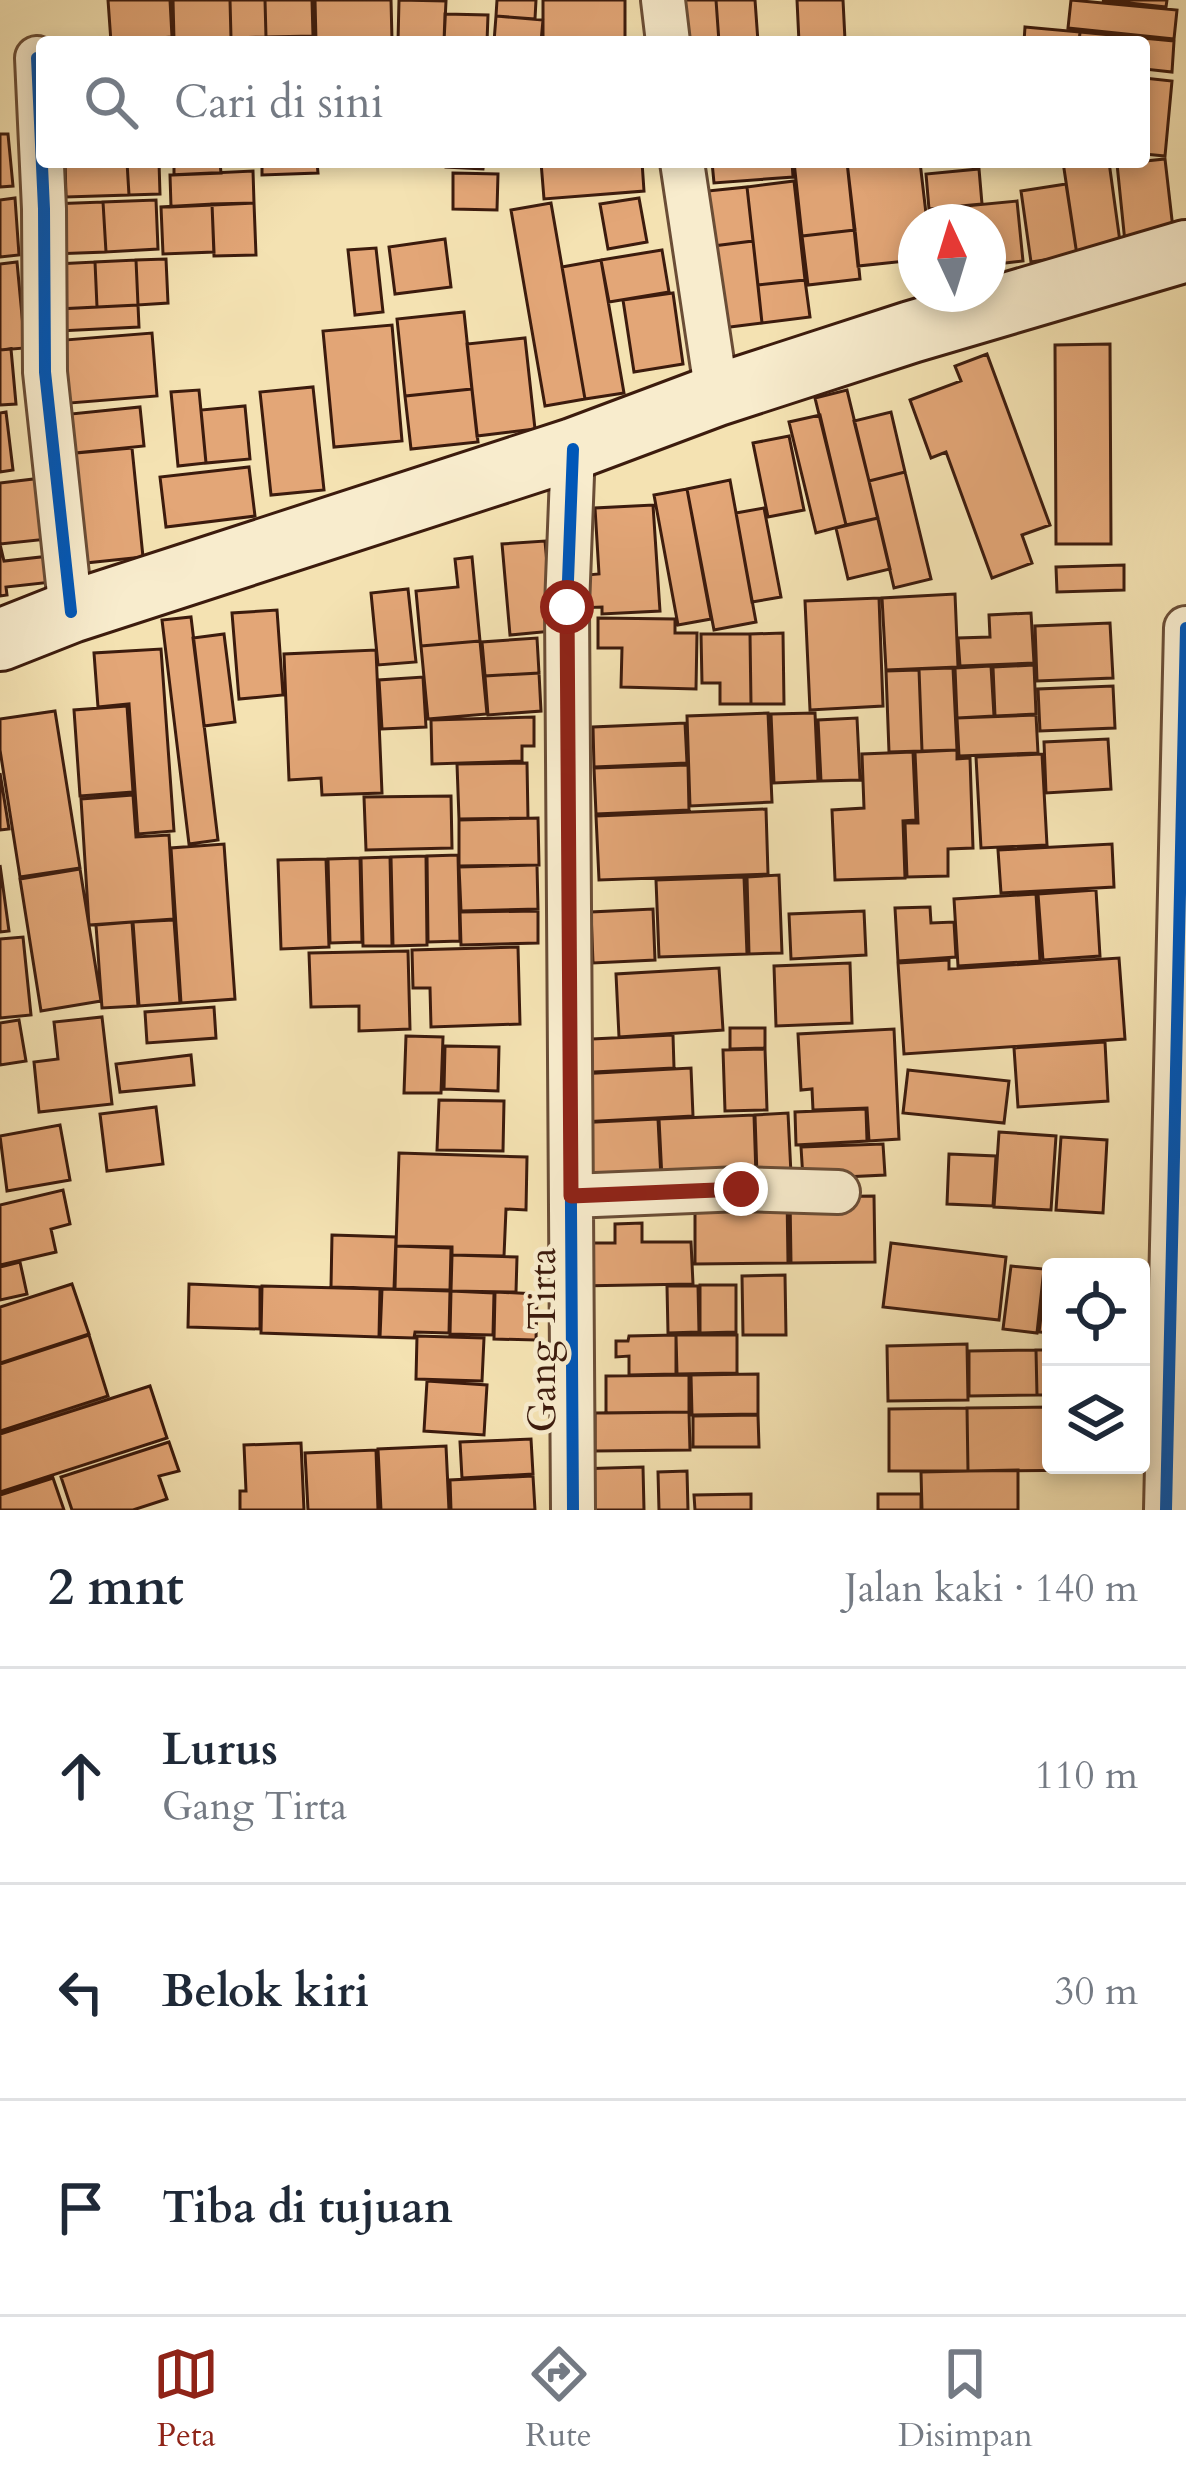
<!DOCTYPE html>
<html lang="id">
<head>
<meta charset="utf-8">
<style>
  body { margin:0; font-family:Cardo,serif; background:#f2f2f3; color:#1f2937 }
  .controls { position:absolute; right:36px; bottom:36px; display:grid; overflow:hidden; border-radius:12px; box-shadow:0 6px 18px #0003 }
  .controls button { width:108px; height:108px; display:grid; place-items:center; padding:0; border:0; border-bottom:3px solid #e0e1e3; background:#fff; color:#1f2937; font:60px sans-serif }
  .compass { position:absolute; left:898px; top:204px; width:108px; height:108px; border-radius:50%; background:#fff; box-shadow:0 6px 18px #0003; rotate:356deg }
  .stop { position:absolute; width:36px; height:36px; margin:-27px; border:9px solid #8f2418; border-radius:50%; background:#fff }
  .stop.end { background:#8f2418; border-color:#fff; box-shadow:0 3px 12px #0008 }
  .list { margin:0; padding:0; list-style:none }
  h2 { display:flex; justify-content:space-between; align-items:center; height:156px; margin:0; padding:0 48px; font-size:51px }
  h2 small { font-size:39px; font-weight:400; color:#747a83 }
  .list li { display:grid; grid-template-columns:78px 1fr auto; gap:36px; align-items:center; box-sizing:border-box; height:216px; padding:0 48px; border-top:3px solid #e0e1e3 }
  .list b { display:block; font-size:45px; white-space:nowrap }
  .list p { margin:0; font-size:39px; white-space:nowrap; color:#747a83 }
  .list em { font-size:39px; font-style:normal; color:#747a83 }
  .icon { flex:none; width:66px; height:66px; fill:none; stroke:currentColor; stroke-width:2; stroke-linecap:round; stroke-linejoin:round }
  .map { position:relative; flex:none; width:1186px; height:1510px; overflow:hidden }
  .search { position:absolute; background:#fff; box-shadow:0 6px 18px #0003; left:36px; right:36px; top:36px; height:132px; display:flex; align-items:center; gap:30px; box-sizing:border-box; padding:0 42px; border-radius:12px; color:#747a83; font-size:45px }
  .sheet { height:804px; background:#fff }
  nav { display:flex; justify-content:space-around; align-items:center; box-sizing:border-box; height:168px; border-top:3px solid #e0e1e3; background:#fff; font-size:33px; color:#747a83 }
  nav a { display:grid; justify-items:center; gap:6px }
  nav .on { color:#8f2418 }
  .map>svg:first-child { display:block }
</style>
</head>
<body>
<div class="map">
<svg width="1186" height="1510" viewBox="0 0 1186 1510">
  <rect width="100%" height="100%" fill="#f4e2b2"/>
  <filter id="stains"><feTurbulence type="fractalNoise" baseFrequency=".00167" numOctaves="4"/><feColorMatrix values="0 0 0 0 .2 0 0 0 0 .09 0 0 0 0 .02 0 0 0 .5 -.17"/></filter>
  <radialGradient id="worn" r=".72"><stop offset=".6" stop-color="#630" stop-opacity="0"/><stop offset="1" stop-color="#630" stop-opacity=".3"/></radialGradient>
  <!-- building -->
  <path fill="#e3a677" stroke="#3c1b0d" stroke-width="3" d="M108 0H170L172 37 111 42Z
    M173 0H230L231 38 174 40Z
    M230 0H265L266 37 231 38Z
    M265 0H312L313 36 266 37Z
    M315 0H391L392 40 316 41Z
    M399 0 446 1 444 42H398Z
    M497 0H536L535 19 496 16Z
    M543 0H625V41L543 42Z
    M672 0H716L719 42H675Z
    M716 0H755L758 42H719Z
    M797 0H843L845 40 799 42Z
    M1071 0 1177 10 1174 39 1068 28Z
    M1102 0H1167L1166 7Z
    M445 14 488 15 487 42H444Z
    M496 16 543 20 541 42H494Z
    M1025 27 1080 32 1079 42H1024Z
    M1080 32 1174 41 1172 72 1144 69V42H1079Z
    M1144 78 1172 81 1165 156 1144 154Z
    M0 134H8L13 186 0 187Z
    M1165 159 1175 246 1126 252 1117 164Z
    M65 162H127L129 195 66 197Z
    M127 162H159L160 194 129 195Z
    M174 162H220L221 173 174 175Z
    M262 162H317L318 173 262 175Z
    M446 162H484L483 169 446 167Z
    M541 162H642L644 191 544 199Z
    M712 162H792L793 177 714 183Z
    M794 162H847L855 230 802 236Z
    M847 162H920L927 222H916V260L858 266Z
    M1063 162H1109L1121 249 1077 255Z
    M979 169 982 204 929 209 926 174Z
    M253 171 254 203 171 207 170 175Z
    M453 173 498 174 497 210 453 209Z
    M794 181 805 280 758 285 747 187Z
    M1066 184 1077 255 1031 262 1021 191Z
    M747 187 753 241 705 247 698 192Z
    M15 198 19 255 0 257V200Z
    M639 198 647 242 608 249 600 204Z
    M156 200 158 249 106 252 103 202Z
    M1017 201 1023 261 988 265V222H966L965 206Z
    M103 202 106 252 52 254 50 204Z
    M254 203 256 255 214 256 212 204Z
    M551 203 585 399 545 406 511 210Z
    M212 204 214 252 163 254 161 207Z
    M965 206 966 222H931L929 209Z
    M855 230 860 279 808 285 802 236Z
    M445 239 451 287 395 294 389 247Z
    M753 241 762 323 714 329 705 247Z
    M376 248 383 312 355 315 348 250Z
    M662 250 669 292 609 302 601 260Z
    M166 259 168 303 138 305 136 260Z
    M136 260 138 305 97 307 95 262Z
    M601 260 624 393 585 399 562 267Z
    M17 262 25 348 0 350V264Z
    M95 262 97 307 58 309 56 264Z
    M805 280 810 317 762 323 758 285Z
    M673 293 683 364 634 372 623 300Z
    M138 305 139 327 59 331 58 309Z
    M464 312 472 389 405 396 397 319Z
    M392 325 402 441 334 447 323 331Z
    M152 333 157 396 58 404 52 341Z
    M525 338 535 429 477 436 467 344Z
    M1110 344 1111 544H1056L1055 345Z
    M11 349 16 404 0 405V350Z
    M987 354 1050 525 1022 535 1032 563 992 578 946 452 931 458 910 400 961 381 955 366Z
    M313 387 324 490 271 495 260 392Z
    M472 389 478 442 411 449 405 396Z
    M199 390 206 463 178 466 171 392Z
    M847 390 878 518 846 525 815 398Z
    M245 406 250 459 206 463 201 410Z
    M140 407 144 446 65 454 61 415Z
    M6 412 13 470 0 472V413Z
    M891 412 905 472 869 481 854 421Z
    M820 415 846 525 816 533 789 422Z
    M789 436 804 510 768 517 753 443Z
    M132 448 143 557 76 564 65 454Z
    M249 467 255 516 166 527 160 477Z
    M905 472 931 579 894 588 869 481Z
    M42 478 48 539 0 544V483Z
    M730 480 756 622 714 630 687 489Z
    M687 489 711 619 678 625 654 495Z
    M653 505 660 611 602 614V607L578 608 575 576 599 574 595 508Z
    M764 508 781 597 752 602 736 513Z
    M878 518 890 569 848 579 836 528Z
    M545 541 553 631 510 635 502 544Z
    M0 544 4 561 50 556 52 582 6 587 7 595 0 596Z
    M472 557 480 641 421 646 416 591 458 587 455 559Z
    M1124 565V590L1057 592 1056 567Z
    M408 589 416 662 378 665 371 593Z
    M955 594 958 667 886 670 882 598Z
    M879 598 883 706 810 710 805 601Z
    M277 610 283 695 239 699 232 613Z
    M1031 613 1034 663 960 666 958 638 990 637 989 615Z
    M191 617 218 840 189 844 162 620Z
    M598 618 675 619V633H697L696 689 621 687 622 648H598Z
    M1110 623 1113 678 1037 681 1035 626Z
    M783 633 784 704H751L750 634Z
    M224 634 235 722 204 726 193 638Z
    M701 634H750L751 704H720V683H702Z
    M537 638 539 673 485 676 482 642Z
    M480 641 487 714 428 719 421 646Z
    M161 649 174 831 138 834 129 704 98 707 94 653Z
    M376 650 382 793 322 795 321 778 289 780 284 654Z
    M1034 665 1036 714 995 716 993 667Z
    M991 666 994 716 957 718 955 668Z
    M953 668 957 750 922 751 919 669Z
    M919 670 922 751 889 752 886 671Z
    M539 673 541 711 488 715 485 676Z
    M423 677 426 727 382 729 379 680Z
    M1113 686 1115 728 1040 731 1038 689Z
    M127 706 133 792 80 796 74 710Z
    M55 711 80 868 20 877 0 750V719Z
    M768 713 772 802 690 806 687 716Z
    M815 713 818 781 774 783 771 714Z
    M1036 715 1038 753 959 756 957 718Z
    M534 717V746H522V761L432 764 431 720Z
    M857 718 860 780 821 781 818 720Z
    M685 723 687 763 594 767 593 727Z
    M1108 739 1111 789 1046 793 1044 742Z
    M957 750V759L970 758 973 848 948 849V876L907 877 905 823H918L915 752Z
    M913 752 916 820 903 821 905 878 835 880 832 810 864 808 862 754Z
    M1042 754 1047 845 981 848 976 757Z
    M527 763 528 818 459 819 457 764Z
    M688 765 689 810 596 814 594 768Z
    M0 773 9 829 0 830Z
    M133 795 136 837 169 835 174 919 89 925 81 799Z
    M451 796 452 848 366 850 364 797Z
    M766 809 768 874 599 880 596 816Z
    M538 818 539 865 459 866V820Z
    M224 844 235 999 181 1003 171 848Z
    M1112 844 1114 887 1001 893 998 850Z
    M458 855 460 941 428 942 427 856Z
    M426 856 427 945 393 946 391 857Z
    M390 857 392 946H363L361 858Z
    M360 858 362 942 330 943 328 859Z
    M326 859 329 947 281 949 278 860Z
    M0 865 9 931 0 932Z
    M537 865 538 909 461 911 459 867Z
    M80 869 101 1001 41 1011 20 879Z
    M779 875 782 953 749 954 747 877Z
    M744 877 747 954 659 957 656 880Z
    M1096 890 1100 956 1043 960 1038 894Z
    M1036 894 1040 961 958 966 954 899Z
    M930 907 931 923 954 922 956 957 898 961 895 908Z
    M653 909 655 960 593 963 591 912Z
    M538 911V943L461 945 460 912Z
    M864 911 866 955 791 959 789 914Z
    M174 920 180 1003 139 1006 133 922Z
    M132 922 138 1006 102 1008 96 925Z
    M23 937 31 1015 0 1018V939Z
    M518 947 520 1024 431 1027 430 988H413L412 950Z
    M408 951 410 1029 359 1031V1006L311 1007 309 953Z
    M1119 958 1125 1039 904 1054 898 963 949 960V969Z
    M850 963 852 1023 776 1026 774 966Z
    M719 968 723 1030 619 1037 616 974Z
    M214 1007 216 1038 147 1043 145 1012Z
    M102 1017 112 1104 39 1112 34 1062 58 1059 54 1022Z
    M19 1020 26 1061 0 1065V1023Z
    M730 1028H765V1048L730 1049Z
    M894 1029 899 1139 869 1141 867 1108 813 1110 812 1089 801 1090 798 1034Z
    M673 1035 674 1068 573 1073 572 1040Z
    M406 1036 443 1037 441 1093H404Z
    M1105 1042 1108 1101 1018 1107 1014 1048Z
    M445 1046 499 1047 498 1091 444 1089Z
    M765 1049 767 1110 725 1111 723 1050Z
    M191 1055 194 1085 120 1092 116 1064Z
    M691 1068 693 1116 581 1122 579 1074Z
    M908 1070 1009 1081 1004 1123 903 1113Z
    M439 1100 504 1101 503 1151 437 1150Z
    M156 1107 163 1164 107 1171 100 1114Z
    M866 1109 867 1141 796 1145 795 1112Z
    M788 1113 791 1174 757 1176 755 1115Z
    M754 1115 756 1176 662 1179 659 1119Z
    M658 1119 661 1179 577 1183 575 1123Z
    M60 1125 70 1180 7 1191 0 1136Z
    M999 1132 1056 1136 1051 1210 994 1207Z
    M1061 1137 1107 1140 1103 1213 1056 1210Z
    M883 1144 885 1175 803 1179 801 1147Z
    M399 1153 527 1157 526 1210 506 1209 504 1256 452 1255V1247L396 1246Z
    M949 1154 996 1156 993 1206 947 1204Z
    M63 1190 70 1224 51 1229 56 1252 0 1265V1205Z
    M787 1194 788 1263 695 1264V1195Z
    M874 1196 875 1262 791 1263 790 1197Z
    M642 1223V1242H691L693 1284 577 1286 576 1243H615V1224Z
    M332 1235 396 1237 394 1289 331 1287Z
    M891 1243 1006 1257 999 1320 883 1307Z
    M396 1246 451 1248 450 1290 395 1289Z
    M452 1255 517 1257 516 1292 451 1291Z
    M20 1262 27 1294 0 1300V1267Z
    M1011 1266 1044 1269 1037 1333 1003 1329Z
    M1047 1270H1051V1333L1039 1332Z
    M785 1275 786 1335H743L742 1276Z
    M72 1284 89 1334 0 1363V1307Z
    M189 1284 260 1287V1329L188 1327Z
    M700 1285H736V1332L700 1333Z
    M262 1286 380 1289 379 1337 261 1333Z
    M667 1286H698L699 1332 668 1333Z
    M382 1289 450 1291 449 1333 415 1332 414 1338 380 1337Z
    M451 1291 494 1293 493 1335 450 1334Z
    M495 1292 537 1294 536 1340 494 1339Z
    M89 1335 108 1396 0 1431V1364Z
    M676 1335H737V1373L677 1374Z
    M676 1335V1374L629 1375V1356L616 1357V1341H628L629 1336Z
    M417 1336 484 1338 482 1381 416 1379Z
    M967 1344 968 1400 888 1401 887 1346Z
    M1036 1350 1037 1395 969 1396V1351Z
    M1036 1350H1051V1395H1037Z
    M758 1374V1414L692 1415 691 1375Z
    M689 1375V1412L606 1413V1376Z
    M427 1381 487 1385 484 1435 424 1431Z
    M150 1386 167 1438 0 1492V1434Z
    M1051 1407V1465H1097V1470L968 1471 967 1408Z
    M967 1408 968 1471H889V1409Z
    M689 1412 690 1450 595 1451V1413Z
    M758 1415 759 1447H693V1416Z
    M531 1439 533 1474 462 1478 460 1442Z
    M169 1442 179 1471 159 1476 167 1499 133 1510H72L61 1477Z
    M301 1443 304 1510H240V1491H246L244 1445Z
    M446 1446 449 1510H381L378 1449Z
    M376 1450 378 1510H308L305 1453Z
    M643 1467 644 1510H575V1469Z
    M1018 1470V1510H922L921 1472Z
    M687 1471 688 1510H659L658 1472Z
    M533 1476 535 1510H451L450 1480Z
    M53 1478 64 1510H0V1495Z
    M751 1494V1510H695L694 1495Z
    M878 1494H921V1510H878Z"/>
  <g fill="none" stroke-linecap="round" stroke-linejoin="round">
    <!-- street casing -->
    <g stroke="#6a4d36" stroke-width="48">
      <path id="street" d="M663 0 668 42
        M37 58 44 209 45 372 71 612
        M682 162 717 395
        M573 449 567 607 573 1510
        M571 1196 741 1189 838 1192
        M1166 1510 1186 628"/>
    </g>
    <!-- secondary casing -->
    <g stroke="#3c1b0d" stroke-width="66">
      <path id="secondary" d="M0 640 71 612 573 449 717 395 911 332 1186 251"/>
    </g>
    <!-- street -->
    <use href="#street" stroke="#f8eccd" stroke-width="42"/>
    <!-- secondary -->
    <use href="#secondary" stroke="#f8eccd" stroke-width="60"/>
    <!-- cycleway casing -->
    <g stroke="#f8eccd" stroke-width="20">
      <path id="cycleway" d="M37 58 44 209 45 372 71 612
        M573 449 567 607 573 1510
        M1166 1510 1186 628"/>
    </g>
    <!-- cycleway -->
    <use href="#cycleway" stroke="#0057b8" stroke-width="12"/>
  </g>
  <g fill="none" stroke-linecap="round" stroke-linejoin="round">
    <!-- route -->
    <path stroke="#8f2418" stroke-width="15" d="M567 607 571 1196 741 1189"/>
  </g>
  <g text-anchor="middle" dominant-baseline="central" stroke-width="9" stroke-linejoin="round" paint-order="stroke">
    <!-- street labels -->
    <g font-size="39" fill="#3c1b0d" stroke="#f8eccd">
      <text transform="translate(542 1340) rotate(-90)">Gang Tirta</text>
    </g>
  </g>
  <rect width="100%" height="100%" filter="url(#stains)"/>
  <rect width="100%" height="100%" fill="url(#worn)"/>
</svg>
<div class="controls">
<button><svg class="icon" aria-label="locate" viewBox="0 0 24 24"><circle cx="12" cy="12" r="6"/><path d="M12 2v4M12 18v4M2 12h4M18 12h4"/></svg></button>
<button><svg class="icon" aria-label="layers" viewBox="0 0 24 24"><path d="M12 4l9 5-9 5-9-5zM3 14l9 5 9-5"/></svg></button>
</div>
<svg class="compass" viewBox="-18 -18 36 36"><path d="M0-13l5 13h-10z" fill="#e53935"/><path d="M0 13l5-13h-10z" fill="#747a83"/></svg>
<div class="stop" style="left:567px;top:607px"></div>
<div class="stop end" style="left:741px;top:1189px"></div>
<div class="search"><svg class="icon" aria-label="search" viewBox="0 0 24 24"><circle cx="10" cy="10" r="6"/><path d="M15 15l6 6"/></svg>Cari di sini</div>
</div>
<section class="sheet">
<h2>2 mnt<small>Jalan kaki · 140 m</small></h2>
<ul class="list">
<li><svg class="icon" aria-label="ahead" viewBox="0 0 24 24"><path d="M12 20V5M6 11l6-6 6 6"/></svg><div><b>Lurus</b><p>Gang Tirta</p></div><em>110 m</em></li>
<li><svg class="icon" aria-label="left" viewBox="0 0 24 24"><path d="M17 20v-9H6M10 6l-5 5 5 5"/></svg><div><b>Belok kiri</b></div><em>30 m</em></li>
<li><svg class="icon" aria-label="arrive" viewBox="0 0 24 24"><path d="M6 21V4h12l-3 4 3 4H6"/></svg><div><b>Tiba di tujuan</b></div></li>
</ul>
</section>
<nav>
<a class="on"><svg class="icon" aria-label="map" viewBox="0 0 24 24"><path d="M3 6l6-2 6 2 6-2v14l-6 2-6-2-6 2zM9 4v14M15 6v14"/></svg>Peta</a>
<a><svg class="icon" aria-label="directions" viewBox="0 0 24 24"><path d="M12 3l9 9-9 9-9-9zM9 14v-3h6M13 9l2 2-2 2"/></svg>Rute</a>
<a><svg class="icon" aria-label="saved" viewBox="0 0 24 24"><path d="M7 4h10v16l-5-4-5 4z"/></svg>Disimpan</a>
</nav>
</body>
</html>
